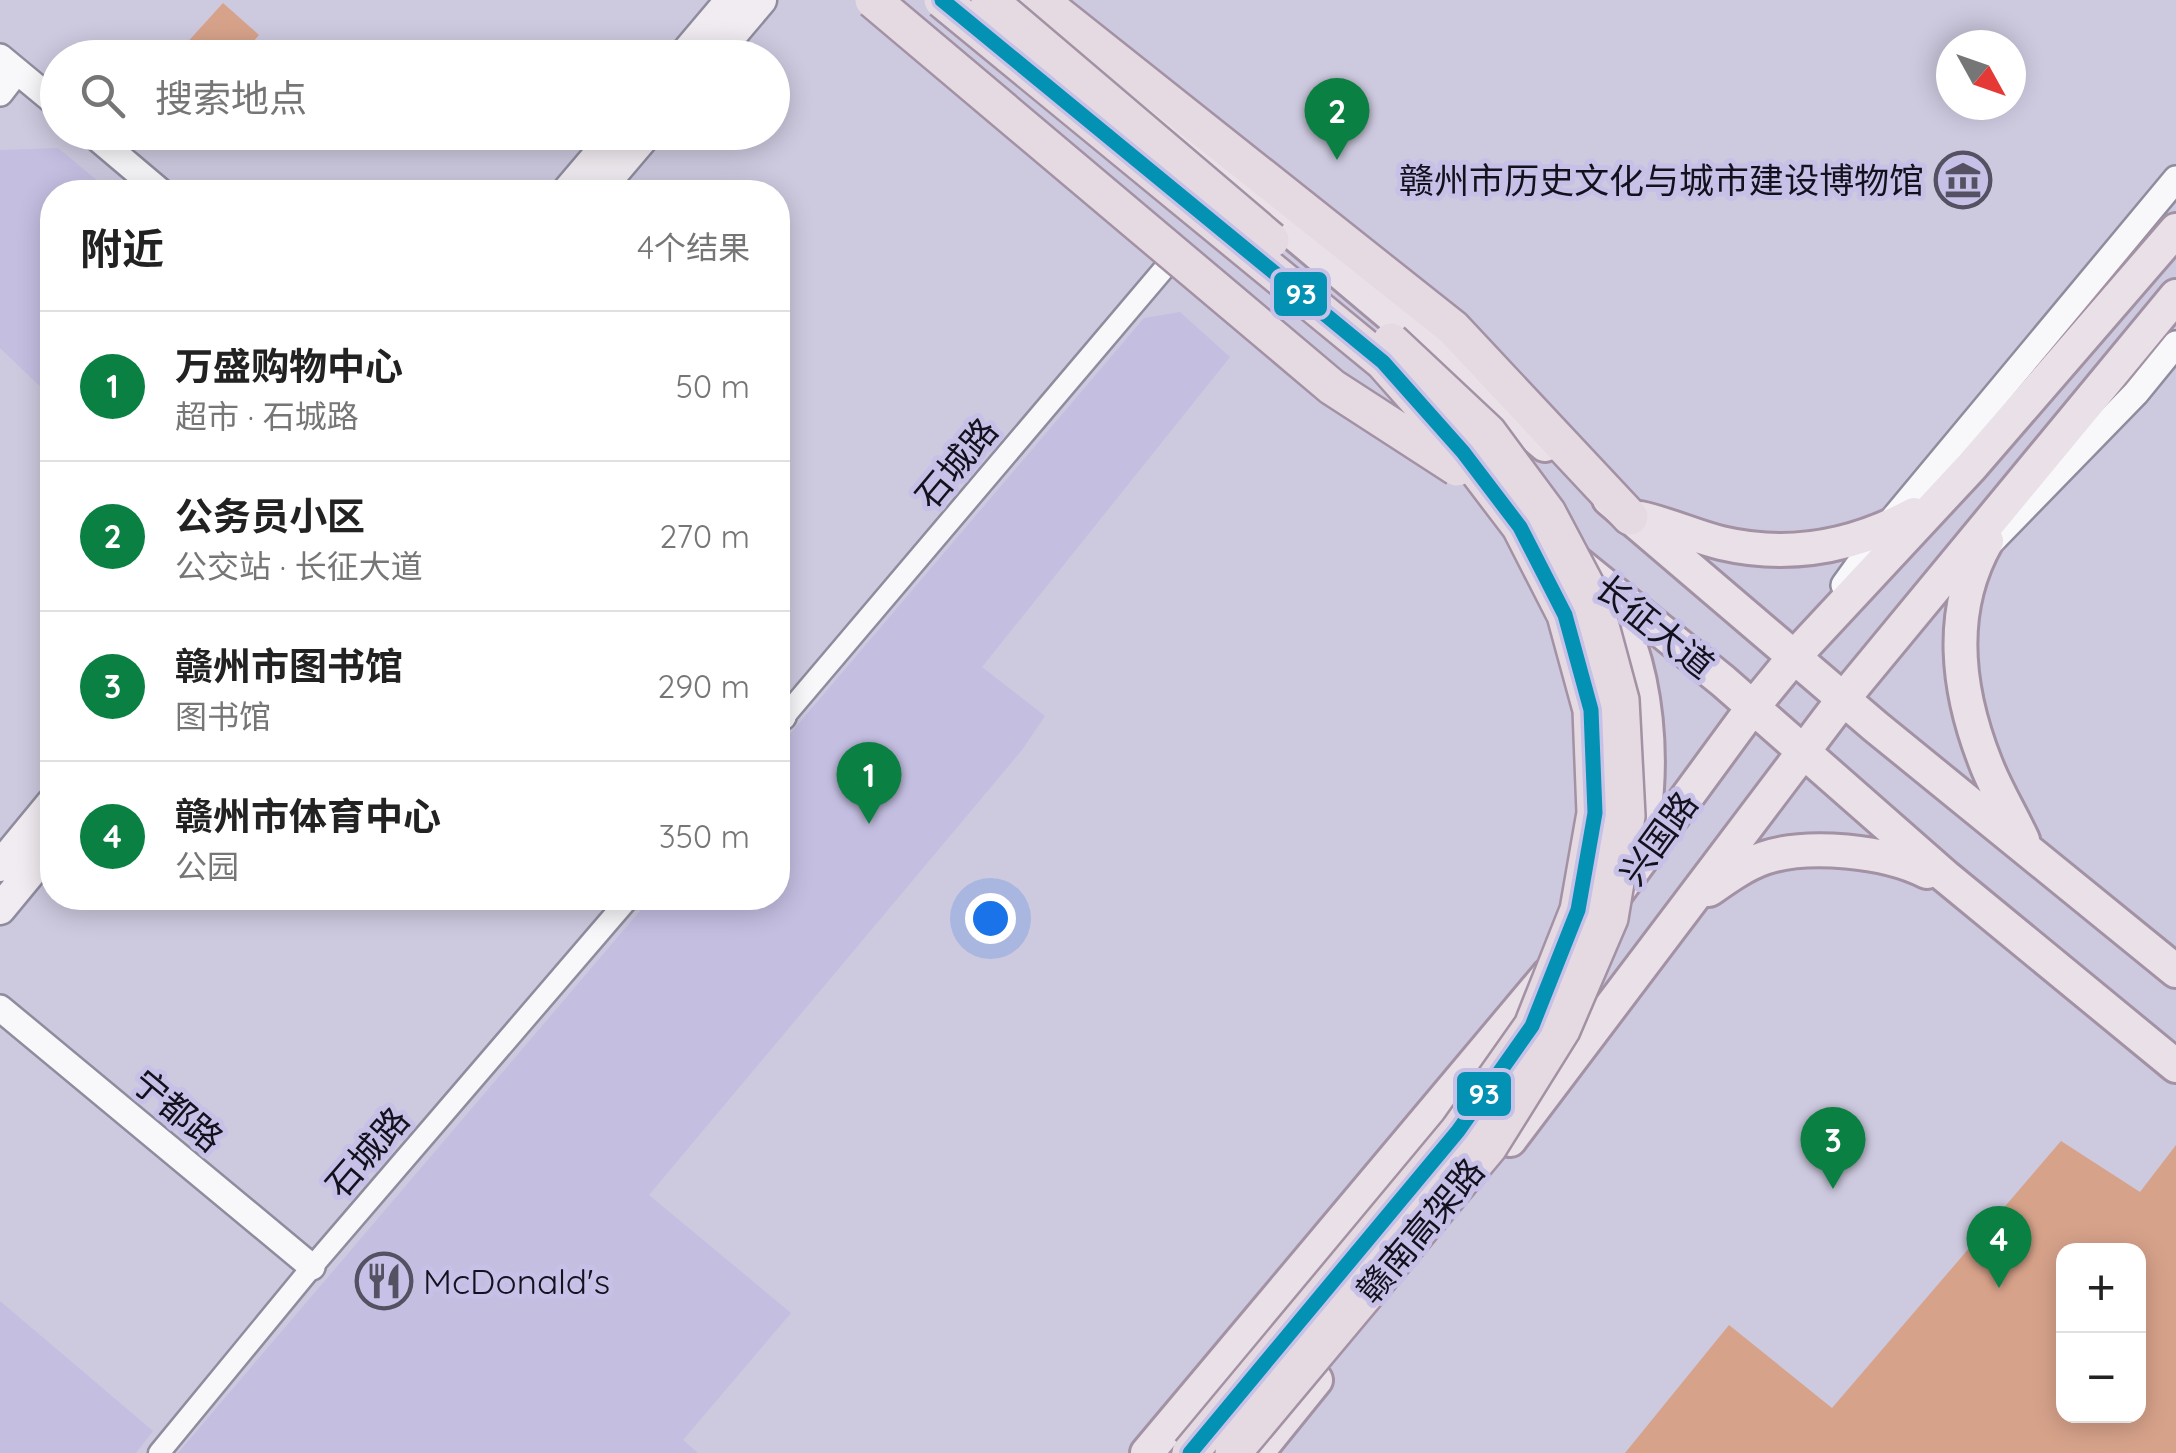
<!DOCTYPE html>
<html lang="zh">
<head>
<meta charset="utf-8">
<style>
  body { margin:0; font-family:Quicksand,"Noto Sans SC",sans-serif; background:#f6f6f6; color:#222 }
  .controls { position:absolute; right:30px; bottom:30px; display:grid; overflow:hidden; border-radius:20px; box-shadow:0 5px 25px #0003 }
  .controls button { width:90px; height:90px; display:grid; place-items:center; padding:0; border:0; border-bottom:2px solid #e0e0e0; background:#fff; color:#222; font:50px sans-serif }
  .compass { position:absolute; left:1936px; top:30px; width:90px; height:90px; border-radius:50%; background:#fff; box-shadow:0 5px 25px #0003; rotate:130deg }
  .you { position:absolute; left:990px; top:918px; width:35px; height:35px; margin:-25px; border:8px solid #fff; border-radius:50%; background:#1a73e8; box-shadow:0 0 0 15px #1a73e833 }
  .badge { display:grid; place-items:center; width:65px; height:65px; border-radius:50%; background:#0b8043; color:#fff; font-size:32px; font-weight:700 }
  .pin { position:absolute; translate:-50% -82px; filter:drop-shadow(0 2px 5px #0008) }
  .pin::after { content:''; position:absolute; top:52px; width:35px; height:30px; background:inherit; clip-path:polygon(0 0,100% 0,50% 100%) }
  .list { margin:0; padding:0; list-style:none }
  h2 { display:flex; justify-content:space-between; align-items:center; height:130px; margin:0; padding:0 40px; font-size:42px }
  h2 small { font-size:32px; font-weight:400; color:#767676 }
  .list li { display:grid; grid-template-columns:65px 1fr auto; gap:30px; align-items:center; box-sizing:border-box; height:150px; padding:0 40px; border-top:2px solid #e0e0e0 }
  .list b { display:block; font-size:38px; white-space:nowrap }
  .list p { margin:0; font-size:32px; white-space:nowrap; color:#767676 }
  .list em { font-size:32px; font-style:normal; color:#767676 }
  .icon { flex:none; width:55px; height:55px; fill:none; stroke:currentColor; stroke-width:2; stroke-linecap:round; stroke-linejoin:round }
  .map { position:relative; flex:none; width:2176px; height:1453px; overflow:hidden }
  .search { position:absolute; background:#fff; box-shadow:0 5px 25px #0003; left:40px; top:40px; width:750px; height:110px; display:flex; align-items:center; gap:25px; box-sizing:border-box; padding:0 35px; border-radius:55px; color:#767676; font-size:38px }
  .panel { position:absolute; background:#fff; box-shadow:0 5px 25px #0003; left:40px; top:180px; width:750px; height:730px; border-radius:40px }
  .map>svg:first-child { display:block }
</style>
</head>
<body>
<div class="map">
<svg width="2176" height="1453" viewBox="0 0 2176 1453">
  <rect width="100%" height="100%" fill="#cdc9df"/>
  <!-- built -->
  <path fill="#c4bee1" d="M58 148 111 192H52V398L0 348V150Z
    M1180 312 1230 357 982 667 1045 716 1022 750 649 1195 791 1313 683 1440 698 1453H178L651 898H778V748L1144 318Z
    M0 1301 153 1431 136 1453H0Z"/>
  <!-- green -->
  <path fill="#d7a28a" fill-rule="evenodd" d="M223 3 259 35 240 57H174Z
    M2061 1141 2140 1192 2176 1145V1453H1625L1729 1325 1832 1408ZM2064 1250H2138V1416H2064Z"/>
  <g fill="none" stroke-linecap="round" stroke-linejoin="round">
    <!-- minor casing -->
    <g stroke="#8f8c9d" stroke-width="25">
      <path id="minor" d="M778 724 1180 250
        M159 1453 312 1267 629 898"/>
    </g>
    <!-- tertiary casing -->
    <g stroke="#8f8c9d" stroke-width="30">
      <path id="tertiary" d="M0 57 58 105
        M0 93 17 71
        M90 132 161 192
        M1988 545 2136 393 2176 344
        M1844 585 1883 531 2176 179
        M778 713 783 717
        M0 1008 312 1267"/>
    </g>
    <!-- secondary casing -->
    <g stroke="#8f8c9d" stroke-width="35">
      <path id="secondary" d="M682 58 731 0
        M712 58 761 0
        M567 192 618 132
        M597 192 648 132
        M0 866 52 803
        M0 909 52 846"/>
    </g>
    <!-- primary casing -->
    <g stroke="#a391a4" stroke-width="38">
      <path id="primary" d="M1017 0 1545 445
        M1609 499 1876 727 2176 971
        M1640 518C1668 524 1693 536 1721 543 1789 559 1853 547 1914 514
        M1987 541C1947 611 1957 691 1986 764 1996 790 2011 814 2023 840
        M1571 558 1723 681 1945 876 2176 1066
        M1602 589C1651 659 1658 776 1636 856
        M1709 890C1726 878 1744 865 1764 858 1808 843 1886 851 1927 872
        M1610 902 1753 707 1794 657 1971 467 2176 230
        M1510 1140 1844 698 2176 296
        M1147 1453 1549 974
        M1257 1453 1316 1380"/>
    </g>
    <!-- trunk casing -->
    <g stroke="#a391a4" stroke-width="40">
      <path id="trunk" d="M1040 0 1453 328 1630 517"/>
    </g>
    <!-- minor -->
    <use href="#minor" stroke="#f8f7fa" stroke-width="20"/>
    <!-- tertiary -->
    <use href="#tertiary" stroke="#f8f7fa" stroke-width="25"/>
    <!-- secondary -->
    <use href="#secondary" stroke="#f1ecf1" stroke-width="30"/>
    <!-- primary -->
    <use href="#primary" stroke="#eae1e8" stroke-width="32"/>
    <!-- trunk -->
    <use href="#trunk" stroke="#e6dae2" stroke-width="35"/>
    <!-- trunk-bridge casing -->
    <g stroke="#a391a4" stroke-width="40" stroke-linecap="butt">
      <path id="trunk-bridge" d="M873 0 1332 387 1457 468
        M942 0 1383 362 1463 452 1520 527 1565 615 1591 710 1595 813 1578 910 1532 1026 1458 1131 1190 1453
        M989 0 1271 240
        M1233 1453 1489 1147 1562 1030 1610 918 1627 816 1621 700 1594 600 1548 513 1488 432 1391 341"/>
    </g>
    <!-- trunk-bridge -->
    <use href="#trunk-bridge" stroke="#e6dae2" stroke-width="35"/>
    <!-- bus-1 casing -->
    <g stroke="#c7c1e7" stroke-width="22">
      <path id="bus-1" d="M942 0 1383 362 1463 452 1520 527 1565 615 1591 710 1595 813 1578 910 1532 1026 1458 1131 1190 1453"/>
    </g>
    <!-- bus-1 -->
    <use href="#bus-1" stroke="#0392b4" stroke-width="15"/>
  </g>
  <!-- icons -->
  <defs>
    <g id="museum-ring" transform="scale(2.875)"><circle r="9.5" fill="#c7c1e7" stroke="#555162" stroke-width="1.5"/><path d="M0-6L6-3V-2H-6V-3ZM-5-1h2V3h-2ZM-1-1h2V3h-2ZM3-1h2V3H3ZM-6 4H6V6H-6Z" fill="#555162"/></g>
    <g id="restaurant-ring" transform="scale(2.875)"><circle r="9.5" fill="#c7c1e7" stroke="#555162" stroke-width="1.5"/><path d="M-5-6h1v4h1v-4h1v4h1v-4h1v5L-1.5 .5V6h-2V.5L-5-1ZM5-6V6H3V1.5H1.5Q1.5-4 5-6Z" fill="#555162"/></g>
  </defs>
  <g fill-rule="evenodd">
    <use href="#museum-ring" x="1963" y="180"/>
    <use href="#restaurant-ring" x="384" y="1281"/>
  </g>
  <g text-anchor="middle" dominant-baseline="central" stroke-width="10" stroke-linejoin="round" paint-order="stroke">
    <!-- poi labels -->
    <g font-size="35" fill="#14111e" stroke="#c7c1e7" text-anchor="end">
      <text x="1924" y="180">赣州市历史文化与城市建设博物馆</text>
      <text x="423" y="1281" text-anchor="start">McDonald's</text>
    </g>
    <!-- street labels -->
    <g font-size="35" fill="#14111e" stroke="#c7c1e7">
      <text transform="translate(956 463) rotate(-50)">石城路</text>
      <text transform="translate(1655 626) rotate(39)">长征大道</text>
      <text transform="translate(1658 838) rotate(-54)">兴国路</text>
      <text transform="translate(178 1110) rotate(40)">宁都路</text>
      <text transform="translate(367 1152) rotate(-49)">石城路</text>
      <text transform="translate(1420 1230) rotate(-50)">赣南高架路</text>
    </g>
  </g>
  <g stroke="#c7c1e7" stroke-width="4">
    <rect x="1272" y="270" width="57" height="48" rx="10" fill="#0392b4"/>
    <rect x="1455" y="1070" width="58" height="48" rx="10" fill="#0392b4"/>
  </g>
  <g font-size="28" text-anchor="middle" font-weight="bold" fill="#fff">
    <text x="1301" y="304">93</text>
    <text x="1484" y="1104">93</text>
  </g>
</svg>
<div class="controls">
<button>+</button>
<button>−</button>
</div>
<svg class="compass" viewBox="-18 -18 36 36"><path d="M0-13l5 13h-10z" fill="#e53935"/><path d="M0 13l5-13h-10z" fill="#767676"/></svg>
<div class="you"></div>
<div class="pin badge" style="left:869px;top:824px">1</div>
<div class="pin badge" style="left:1337px;top:160px">2</div>
<div class="pin badge" style="left:1833px;top:1189px">3</div>
<div class="pin badge" style="left:1999px;top:1288px">4</div>
<div class="search"><svg class="icon" aria-label="search" viewBox="0 0 24 24"><circle cx="10" cy="10" r="6"/><path d="M15 15l6 6"/></svg>搜索地点</div>
<section class="panel">
<h2>附近<small>4个结果</small></h2>
<ul class="list">
<li><span class="badge">1</span><div><b>万盛购物中心</b><p>超市 · 石城路</p></div><em>50 m</em></li>
<li><span class="badge">2</span><div><b>公务员小区</b><p>公交站 · 长征大道</p></div><em>270 m</em></li>
<li><span class="badge">3</span><div><b>赣州市图书馆</b><p>图书馆</p></div><em>290 m</em></li>
<li><span class="badge">4</span><div><b>赣州市体育中心</b><p>公园</p></div><em>350 m</em></li>
</ul>
</section>
</div>
</body>
</html>
